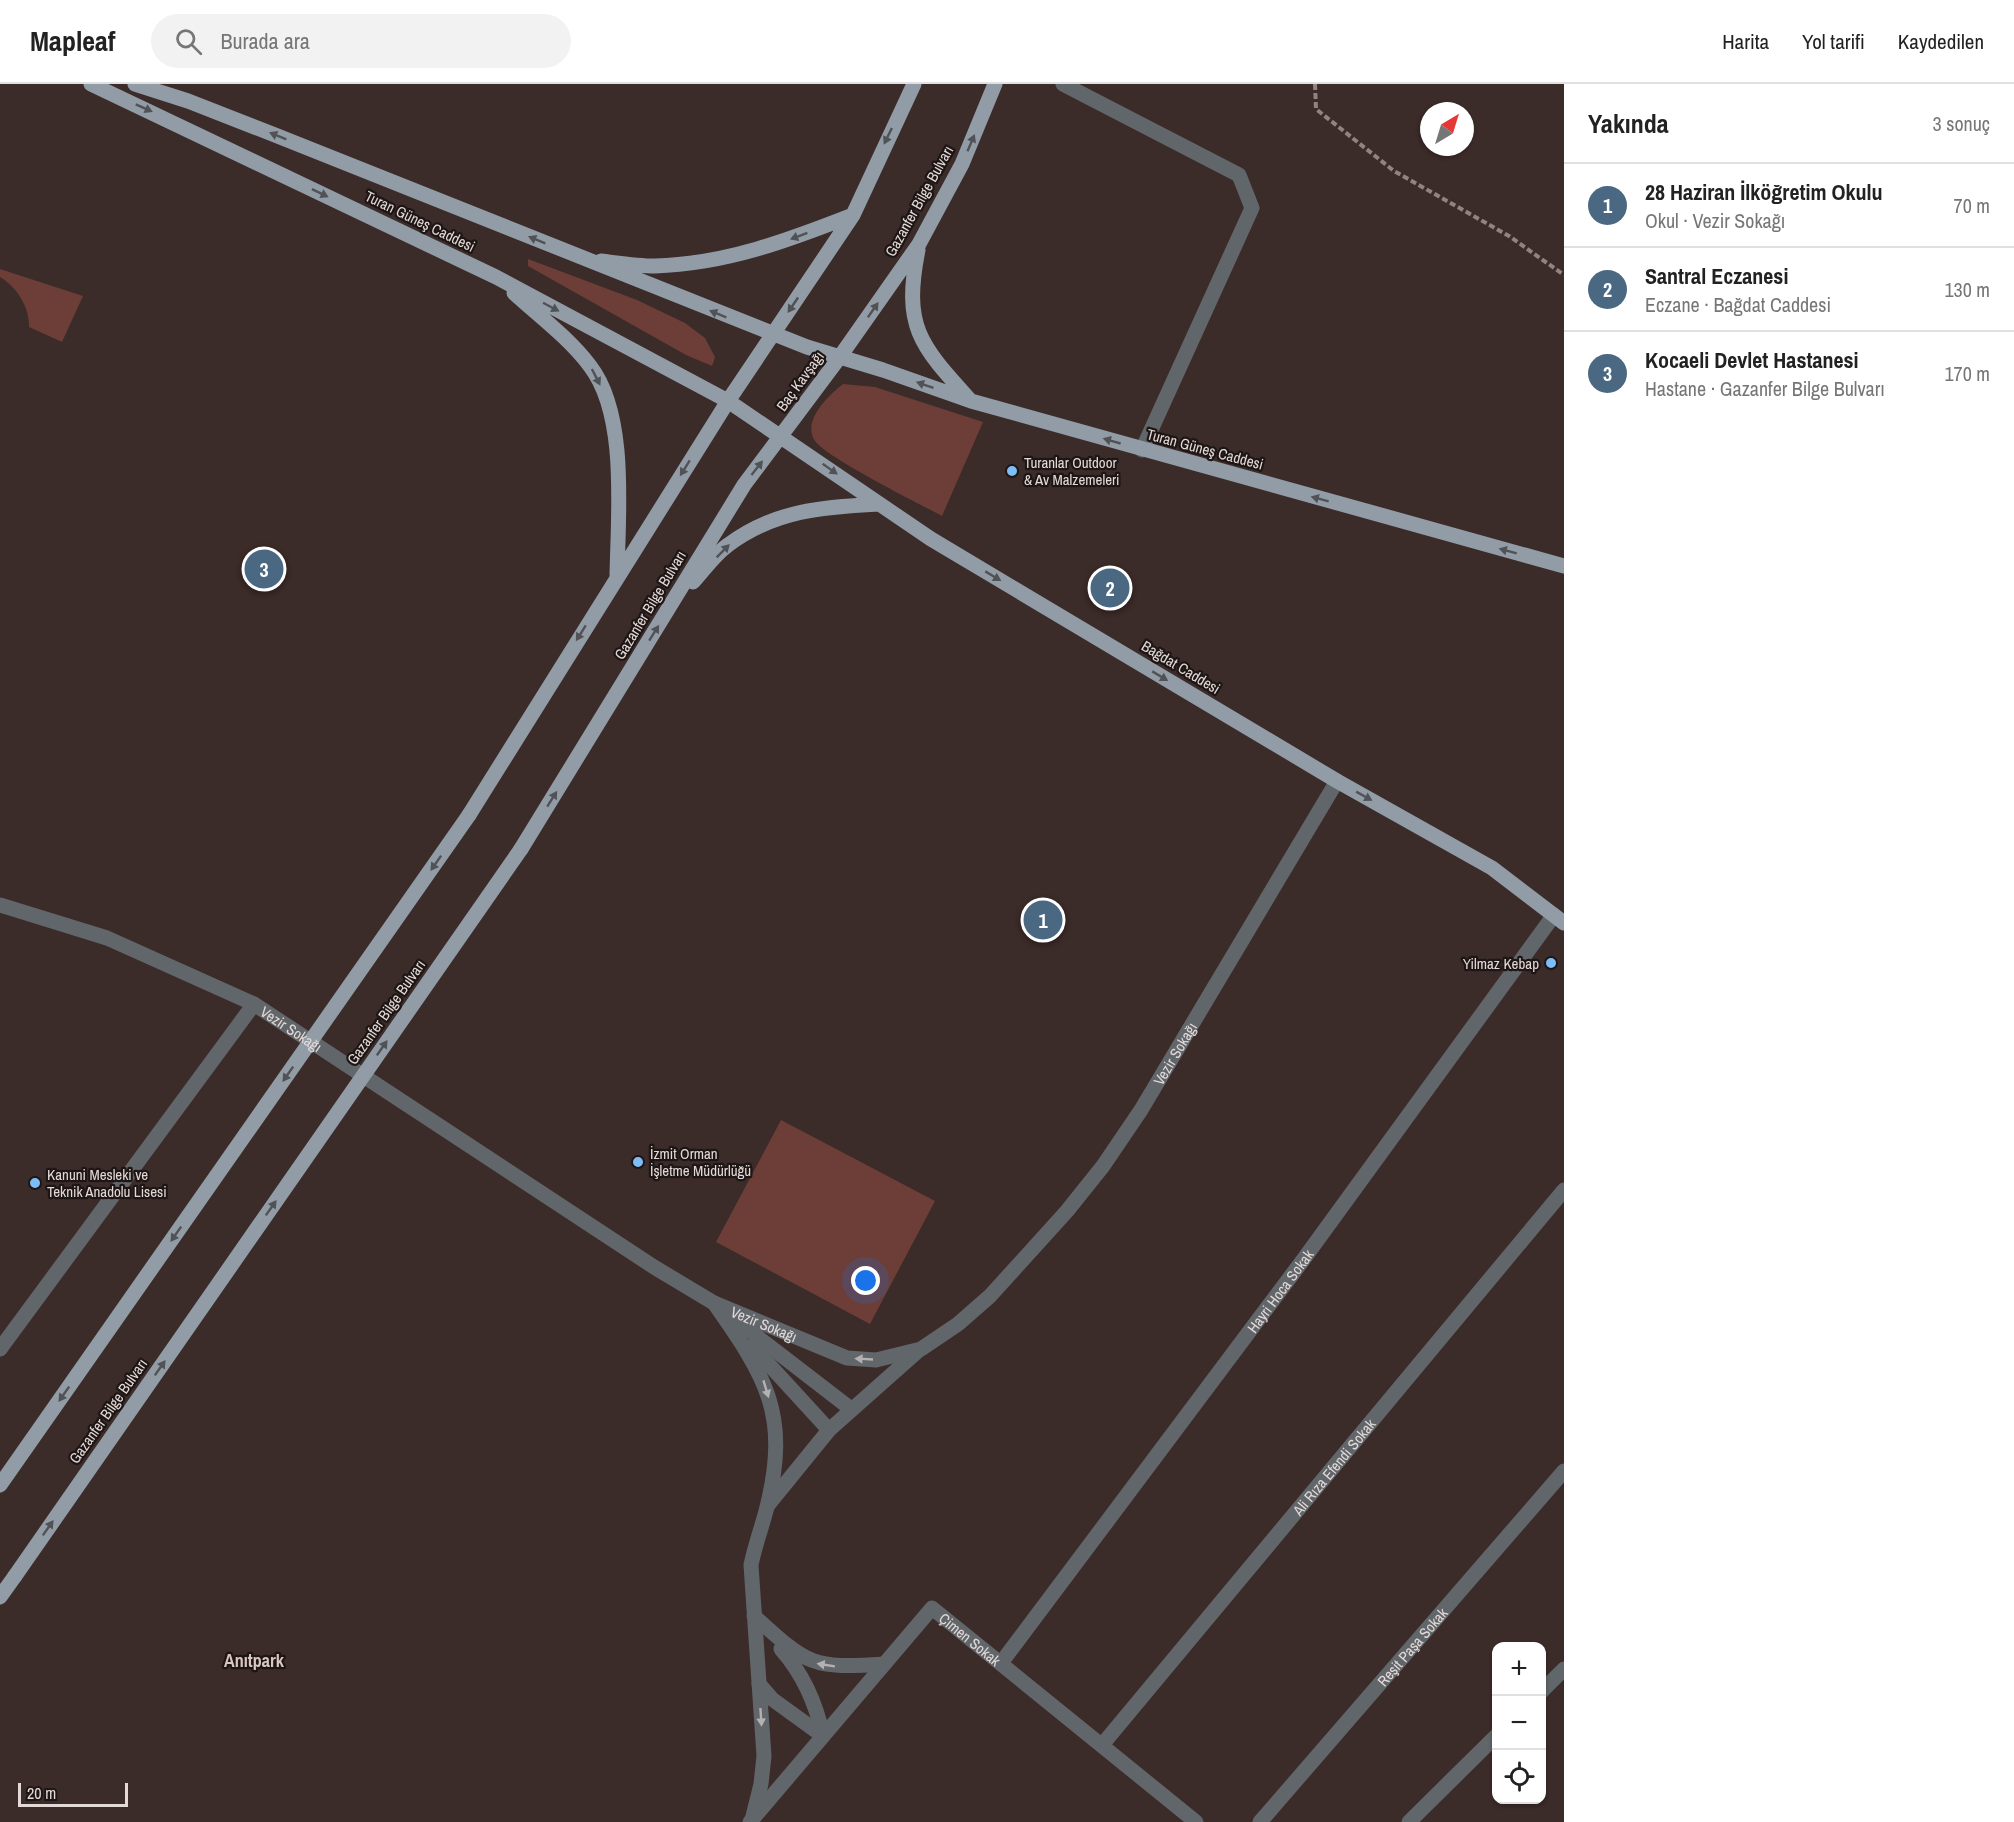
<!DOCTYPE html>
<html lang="tr">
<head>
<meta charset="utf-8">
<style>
  body { margin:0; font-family:"Archivo Narrow",sans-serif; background:#f2f2f2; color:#222 }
  .controls { position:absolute; right:18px; bottom:18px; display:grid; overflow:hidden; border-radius:12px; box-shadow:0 2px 4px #0004 }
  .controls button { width:54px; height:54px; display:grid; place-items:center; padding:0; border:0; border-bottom:2px solid #e0e0e0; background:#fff; color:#222; font:30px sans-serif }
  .compass { position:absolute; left:1420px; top:18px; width:54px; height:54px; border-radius:50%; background:#fff; box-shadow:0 2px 4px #0004; rotate:38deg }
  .scale { position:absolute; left:18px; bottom:15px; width:110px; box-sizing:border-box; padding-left:6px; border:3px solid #e3d9d7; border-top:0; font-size:16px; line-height:21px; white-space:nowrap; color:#e3d9d7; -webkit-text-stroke:4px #1d1615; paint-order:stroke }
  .you { position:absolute; left:866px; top:1197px; width:21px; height:21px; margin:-15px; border:4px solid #fff; border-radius:50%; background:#1a73e8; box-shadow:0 0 0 9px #1a73e833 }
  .badge { display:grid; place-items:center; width:39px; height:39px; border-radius:50%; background:#4b6883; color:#fff; font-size:20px; font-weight:700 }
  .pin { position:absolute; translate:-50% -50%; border:3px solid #fff; box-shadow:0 2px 6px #0006 }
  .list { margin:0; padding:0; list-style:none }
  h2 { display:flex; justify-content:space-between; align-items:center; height:78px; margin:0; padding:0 24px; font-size:26px }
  h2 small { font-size:20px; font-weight:400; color:#767676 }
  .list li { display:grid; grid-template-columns:39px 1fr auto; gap:18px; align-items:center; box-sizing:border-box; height:84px; padding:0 24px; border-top:2px solid #e0e0e0 }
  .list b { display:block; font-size:22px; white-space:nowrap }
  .list p { margin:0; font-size:20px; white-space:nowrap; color:#767676 }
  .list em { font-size:20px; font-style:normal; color:#767676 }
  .icon { flex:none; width:33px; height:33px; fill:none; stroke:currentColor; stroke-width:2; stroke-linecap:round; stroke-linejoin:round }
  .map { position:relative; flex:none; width:1564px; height:1738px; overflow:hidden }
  header { display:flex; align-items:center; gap:36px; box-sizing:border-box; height:84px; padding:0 30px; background:#fff; border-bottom:2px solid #e0e0e0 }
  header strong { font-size:28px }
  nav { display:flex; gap:33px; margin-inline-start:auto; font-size:21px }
  .search { width:420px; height:54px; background:#f2f2f2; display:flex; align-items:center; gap:15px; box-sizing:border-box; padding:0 21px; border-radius:33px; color:#767676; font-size:22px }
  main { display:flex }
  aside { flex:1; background:#fff }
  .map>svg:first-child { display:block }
</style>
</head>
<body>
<header>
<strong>Mapleaf</strong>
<div class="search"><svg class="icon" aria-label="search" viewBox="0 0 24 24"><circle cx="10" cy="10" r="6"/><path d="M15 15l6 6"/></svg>Burada ara</div>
<nav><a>Harita</a><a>Yol tarifi</a><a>Kaydedilen</a></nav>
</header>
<main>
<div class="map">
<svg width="1564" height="1738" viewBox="0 0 1564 1738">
  <rect width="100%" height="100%" fill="#3b2b29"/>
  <!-- green -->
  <path fill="#6c3e37" d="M528 175 637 216 685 239 705 254 715 273 712 282 686 271 528 182Z
    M0 185 83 212 62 258 29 243C30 224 17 203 0 193Z
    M843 300 875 303 983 338 942 432C918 419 827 374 815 357 801 337 830 310 843 300Z
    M781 1036 935 1117 870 1240 716 1158Z"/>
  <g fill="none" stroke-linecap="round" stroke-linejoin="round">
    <!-- path -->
    <path stroke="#908381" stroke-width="4" stroke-dasharray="6 3" stroke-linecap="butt" d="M1315 0 1316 25 1394 87 1509 152 1564 191"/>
    <!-- minor -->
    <g stroke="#61666b" stroke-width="15">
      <path d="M1063 0 1239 91 1252 124 1142 366"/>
      <path id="s1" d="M0 821 107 854 254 920 654 1183 714 1219 847 1274 876 1276 921 1265 958 1240 990 1212 1067 1127 1103 1082 1141 1026 1337 697"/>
      <path d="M714 1219C766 1293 790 1330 767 1423 762 1443 755 1461 751 1481L764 1672 761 1700 753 1732"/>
      <path d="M733 1234 851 1325"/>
      <path d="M752 1262 829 1346"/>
      <path d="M0 1265 254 920"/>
      <path d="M768 1421 829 1346 918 1267"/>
      <path d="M754 1532C808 1581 811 1585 884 1580"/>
      <path d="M781 1565C803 1590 816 1619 823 1652"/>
      <path id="s2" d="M1001 1579 1303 1176 1554 831"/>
      <path d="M759 1600 772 1615 823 1652"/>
      <path d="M1542 1607 1564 1585"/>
      <path id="s3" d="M1102 1661 1564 1106"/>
      <path id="s4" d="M750 1738 932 1524 1196 1738"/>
      <path id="s5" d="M1260 1738 1564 1387"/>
      <path d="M1409 1738 1496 1652"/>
    </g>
    <!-- major -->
    <path stroke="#919ca6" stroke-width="15" d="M91 0 496 193 728 317 931 455 1337 697 1492 784 1564 839
      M135 0 188 17 275 51 807 263 883 286 971 317 1564 482
      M918 166C903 242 919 260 969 315
      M601 177C618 179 637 182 655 182 726 180 789 156 853 131
      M514 209C539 232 569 254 590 282 628 331 618 431 617 491
      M693 498C704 486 715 470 728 461 775 426 823 423 879 420
      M469 731 728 317 853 131 914 0
      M521 765 744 401 839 274 919 160 962 80 995 0
      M0 1513 15 1492"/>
    <!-- major-bridge -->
    <path stroke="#919ca6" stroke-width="15" d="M0 1401 469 731
      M15 1492 521 765"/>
  </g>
  <!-- one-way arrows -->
  <defs><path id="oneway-solid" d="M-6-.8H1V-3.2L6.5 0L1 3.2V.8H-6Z" transform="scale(1.5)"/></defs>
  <g fill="#515256">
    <use href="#oneway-solid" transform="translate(144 24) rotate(24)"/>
    <use href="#oneway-solid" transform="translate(278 52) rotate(-158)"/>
    <use href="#oneway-solid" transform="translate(888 52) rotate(116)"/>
    <use href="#oneway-solid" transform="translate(971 59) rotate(-67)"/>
    <use href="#oneway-solid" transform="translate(320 109) rotate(26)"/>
    <use href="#oneway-solid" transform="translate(799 152) rotate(159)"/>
    <use href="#oneway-solid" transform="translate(537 156) rotate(-158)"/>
    <use href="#oneway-solid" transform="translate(793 221) rotate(124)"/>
    <use href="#oneway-solid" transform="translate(551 223) rotate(28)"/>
    <use href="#oneway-solid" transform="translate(873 226) rotate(-55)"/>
    <use href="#oneway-solid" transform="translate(718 230) rotate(-158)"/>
    <use href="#oneway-solid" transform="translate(596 293) rotate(63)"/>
    <use href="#oneway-solid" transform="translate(925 301) rotate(-161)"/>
    <use href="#oneway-solid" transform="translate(1112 357) rotate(-164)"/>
    <use href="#oneway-solid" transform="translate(685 384) rotate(122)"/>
    <use href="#oneway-solid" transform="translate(757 384) rotate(-52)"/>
    <use href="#oneway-solid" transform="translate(830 385) rotate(35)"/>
    <use href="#oneway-solid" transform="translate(1320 415) rotate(-165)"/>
    <use href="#oneway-solid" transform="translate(723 467) rotate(-45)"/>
    <use href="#oneway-solid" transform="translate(1508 467) rotate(-165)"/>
    <use href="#oneway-solid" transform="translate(993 492) rotate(31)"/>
    <use href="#oneway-solid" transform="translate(581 549) rotate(122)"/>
    <use href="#oneway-solid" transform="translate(654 549) rotate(-58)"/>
    <use href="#oneway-solid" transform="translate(1160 592) rotate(31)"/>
    <use href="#oneway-solid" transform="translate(1364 712) rotate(29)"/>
    <use href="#oneway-solid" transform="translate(552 715) rotate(-58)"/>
    <use href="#oneway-solid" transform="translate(436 779) rotate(125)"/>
    <use href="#oneway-solid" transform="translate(382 964) rotate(-55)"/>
    <use href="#oneway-solid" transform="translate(288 990) rotate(125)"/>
    <use href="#oneway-solid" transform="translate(271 1124) rotate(-55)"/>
    <use href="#oneway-solid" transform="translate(176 1150) rotate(125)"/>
    <use href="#oneway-solid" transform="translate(160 1284) rotate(-55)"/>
    <use href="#oneway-solid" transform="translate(64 1310) rotate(125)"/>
    <use href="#oneway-solid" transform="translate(48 1444) rotate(-55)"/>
  </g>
  <g fill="#b6b1b1">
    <use href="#oneway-solid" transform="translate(864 1275) rotate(-177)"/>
    <use href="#oneway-solid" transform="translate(766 1305) rotate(73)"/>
    <use href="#oneway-solid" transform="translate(826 1581) rotate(-171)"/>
    <use href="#oneway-solid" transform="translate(761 1633) rotate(86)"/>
  </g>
  <!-- markers -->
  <g fill="#7dbef9" stroke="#1d1615" stroke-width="2">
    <circle cx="1012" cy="387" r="6"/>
    <circle cx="1551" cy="879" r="6"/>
    <circle cx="638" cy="1078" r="6"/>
    <circle cx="35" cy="1099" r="6"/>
  </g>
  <g text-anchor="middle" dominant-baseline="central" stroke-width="4.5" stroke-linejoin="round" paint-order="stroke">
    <!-- street labels -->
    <g font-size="15" fill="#e3d9d7" stroke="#1d1615">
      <text transform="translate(919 117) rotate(-61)">Gazanfer Bilge Bulvarı</text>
      <text transform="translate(420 137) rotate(26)">Turan Güneş Caddesi</text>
      <text transform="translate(800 297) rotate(-54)">Baç Kavşağı</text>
      <text transform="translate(1205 365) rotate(15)">Turan Güneş Caddesi</text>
      <text transform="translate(650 521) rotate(-59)">Gazanfer Bilge Bulvarı</text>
      <text transform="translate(1181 583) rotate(31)">Bağdat Caddesi</text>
      <text transform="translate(386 928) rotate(-55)">Gazanfer Bilge Bulvarı</text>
      <text stroke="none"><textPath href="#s1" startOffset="318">Vezir Sokağı</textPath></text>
      <text stroke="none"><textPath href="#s1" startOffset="1434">Vezir Sokağı</textPath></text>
      <text stroke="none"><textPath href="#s2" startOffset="465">Hayri Hoca Sokak</textPath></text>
      <text stroke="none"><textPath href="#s1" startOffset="876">Vezir Sokağı</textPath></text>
      <text transform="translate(108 1327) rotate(-55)">Gazanfer Bilge Bulvarı</text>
      <text stroke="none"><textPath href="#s3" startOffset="362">Ali Rıza Efendi Sokak</textPath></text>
      <text stroke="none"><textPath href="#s4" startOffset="330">Çimen Sokak</textPath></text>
      <text stroke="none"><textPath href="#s5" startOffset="232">Reşit Paşa Sokak</textPath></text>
    </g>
    <!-- poi labels -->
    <g font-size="15" fill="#e3d9d7" stroke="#1d1615" text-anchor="start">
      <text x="1024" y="378">Turanlar Outdoor<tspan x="1024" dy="17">&amp; Av Malzemeleri</tspan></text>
      <text x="1539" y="879" text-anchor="end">Yilmaz Kebap</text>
      <text x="650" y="1069">İzmit Orman<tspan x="650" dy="17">İşletme Müdürlüğü</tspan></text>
      <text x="47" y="1090">Kanuni Mesleki ve<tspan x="47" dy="17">Teknik Anadolu Lisesi</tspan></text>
    </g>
    <!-- quarter labels -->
    <g font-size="18" font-weight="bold" fill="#d9c5c2" stroke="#1d1615">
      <text x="254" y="1576">Anıtpark</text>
    </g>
  </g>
</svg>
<div class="controls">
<button>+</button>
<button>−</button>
<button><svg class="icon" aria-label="locate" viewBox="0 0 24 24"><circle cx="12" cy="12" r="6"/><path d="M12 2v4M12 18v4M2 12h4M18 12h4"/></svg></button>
</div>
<svg class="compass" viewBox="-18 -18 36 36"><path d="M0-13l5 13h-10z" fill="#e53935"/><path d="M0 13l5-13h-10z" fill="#767676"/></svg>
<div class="scale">20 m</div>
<div class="you"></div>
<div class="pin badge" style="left:1043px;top:836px">1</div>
<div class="pin badge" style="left:1110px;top:504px">2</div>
<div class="pin badge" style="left:264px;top:485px">3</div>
</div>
<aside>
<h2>Yakında<small>3 sonuç</small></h2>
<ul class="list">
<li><span class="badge">1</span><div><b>28 Haziran İlköğretim Okulu</b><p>Okul · Vezir Sokağı</p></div><em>70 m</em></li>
<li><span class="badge">2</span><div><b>Santral Eczanesi</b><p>Eczane · Bağdat Caddesi</p></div><em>130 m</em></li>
<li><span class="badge">3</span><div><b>Kocaeli Devlet Hastanesi</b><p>Hastane · Gazanfer Bilge Bulvarı</p></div><em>170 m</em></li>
</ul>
</aside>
</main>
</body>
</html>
